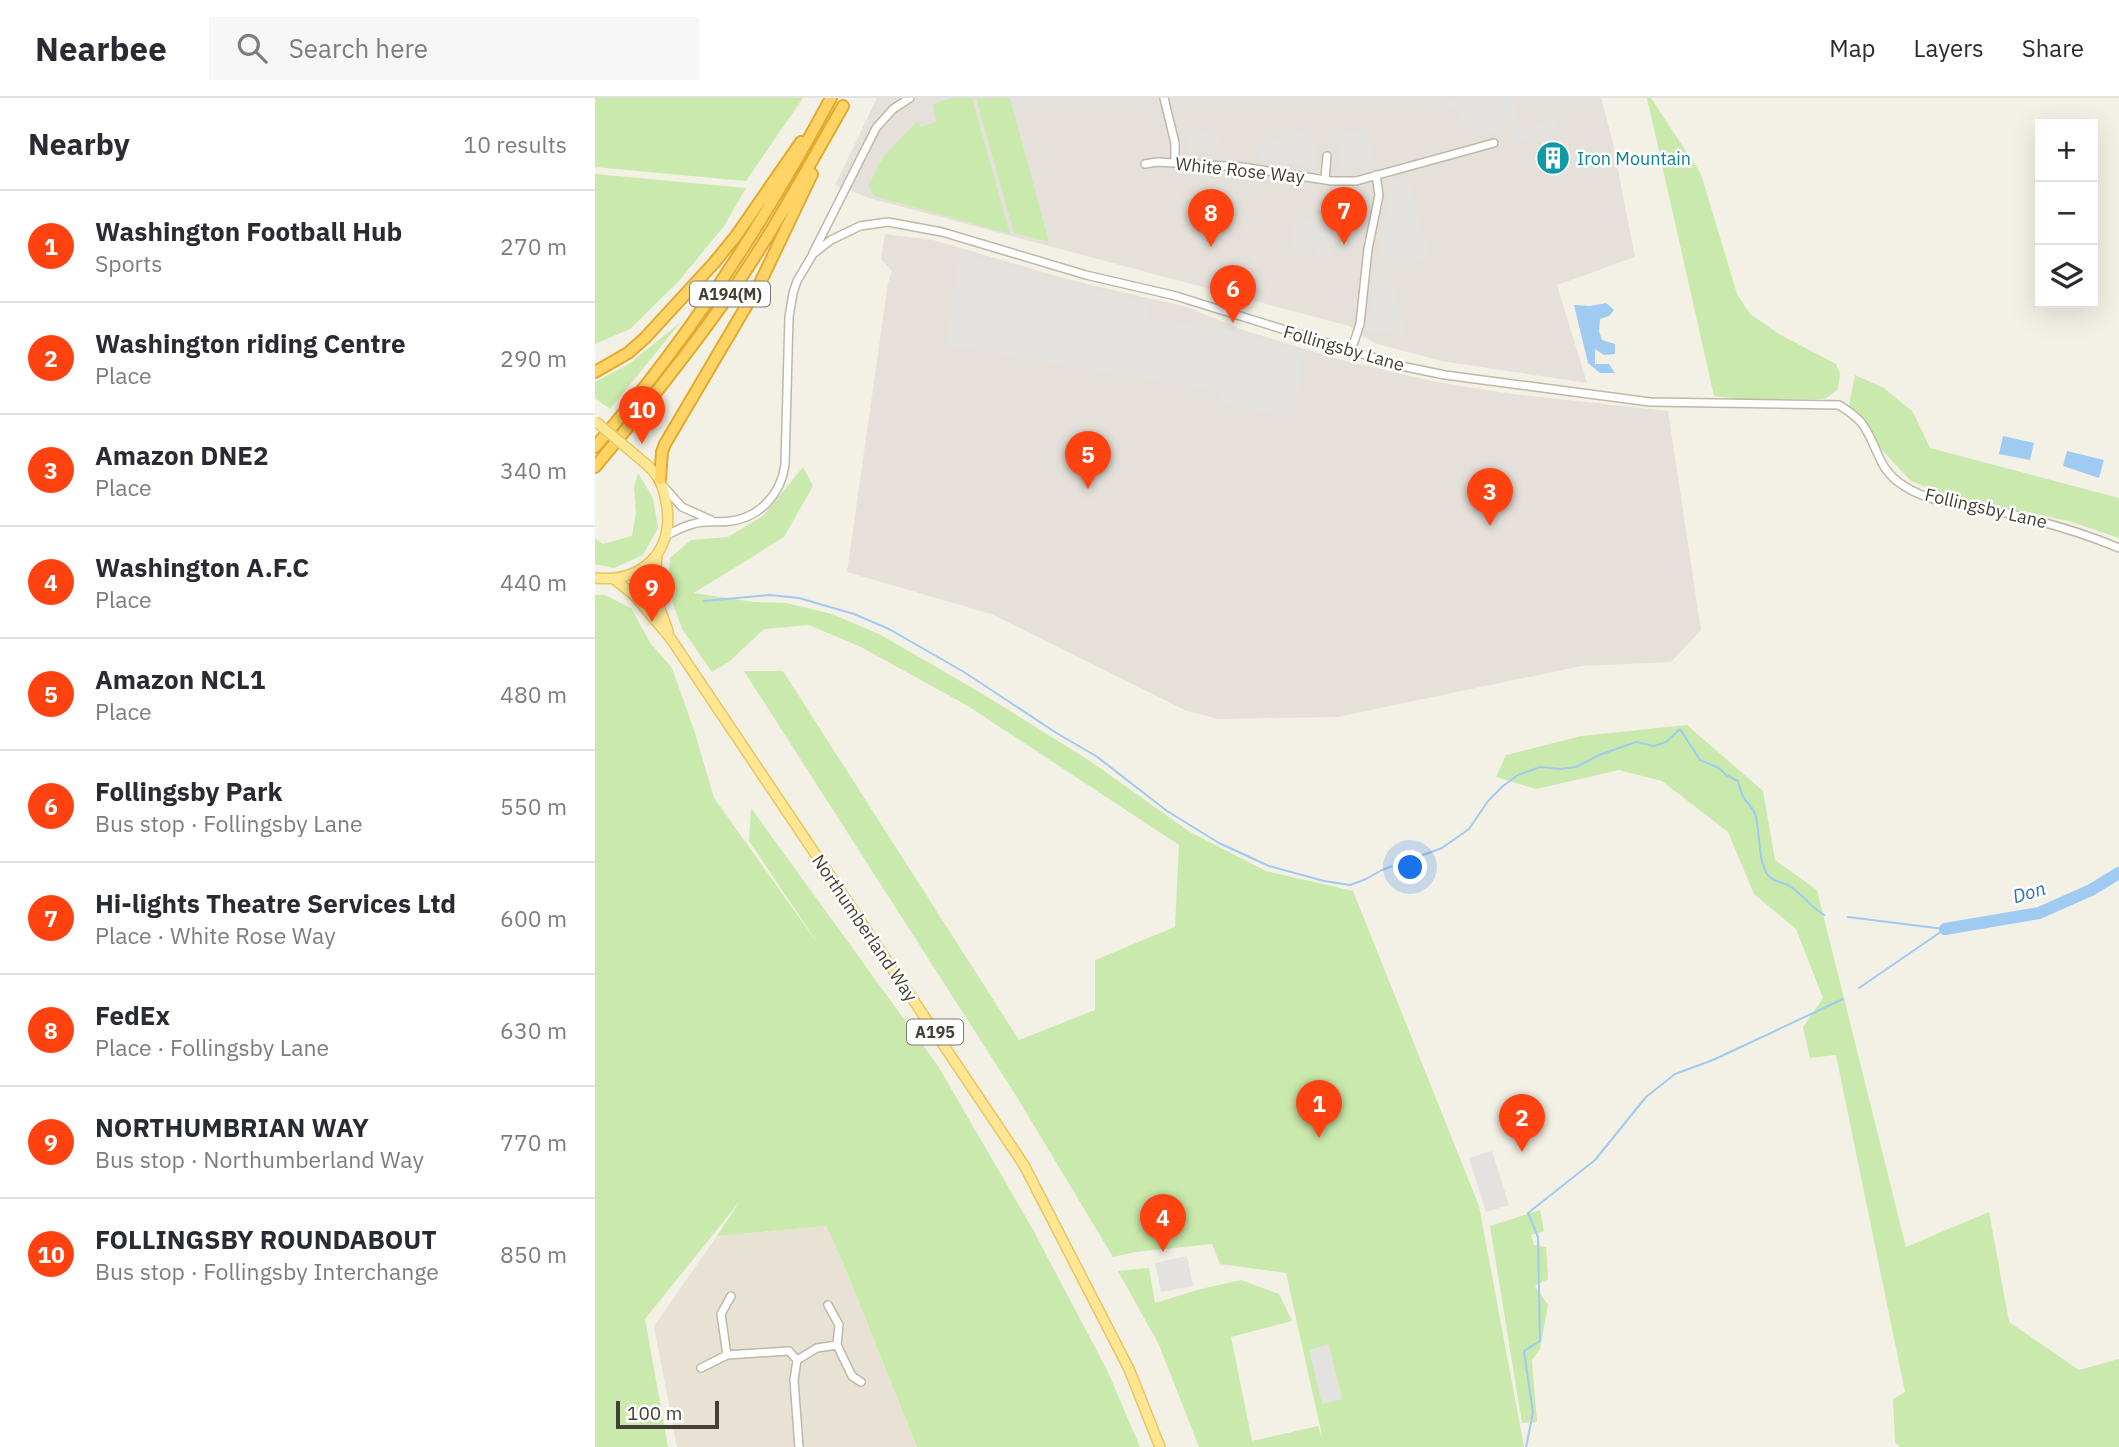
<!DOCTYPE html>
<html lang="en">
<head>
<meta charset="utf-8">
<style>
  body { margin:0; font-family:"IBM Plex Sans",sans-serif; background:#f7f7f7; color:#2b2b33 }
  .controls { position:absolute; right:21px; top:21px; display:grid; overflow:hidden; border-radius:0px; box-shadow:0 7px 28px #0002 }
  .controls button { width:63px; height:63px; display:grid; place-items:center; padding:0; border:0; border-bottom:2px solid #e1e1e2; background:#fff; color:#2b2b33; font:35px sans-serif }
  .scale { position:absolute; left:21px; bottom:18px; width:103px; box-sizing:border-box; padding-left:7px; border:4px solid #464034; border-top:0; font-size:19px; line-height:24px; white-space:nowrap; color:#464034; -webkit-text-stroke:5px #fff; paint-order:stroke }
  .you { position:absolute; left:816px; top:770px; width:24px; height:24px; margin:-18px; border:5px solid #fff; border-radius:50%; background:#1a73e8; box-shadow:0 0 0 10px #1a73e833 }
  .badge { display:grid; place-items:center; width:46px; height:46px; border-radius:50%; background:#ff4210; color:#fff; font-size:23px; font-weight:700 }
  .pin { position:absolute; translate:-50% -58px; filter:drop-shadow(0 2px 4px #0008) }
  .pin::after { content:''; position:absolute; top:37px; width:24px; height:21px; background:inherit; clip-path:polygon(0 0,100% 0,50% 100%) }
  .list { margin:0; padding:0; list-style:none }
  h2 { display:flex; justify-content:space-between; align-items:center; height:91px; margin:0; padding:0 28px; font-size:30px }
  h2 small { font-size:23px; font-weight:400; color:#7c7c81 }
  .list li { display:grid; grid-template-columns:46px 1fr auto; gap:21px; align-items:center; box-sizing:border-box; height:112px; padding:0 28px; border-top:2px solid #e1e1e2 }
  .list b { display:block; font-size:26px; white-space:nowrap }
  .list p { margin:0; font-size:23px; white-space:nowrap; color:#7c7c81 }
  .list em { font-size:23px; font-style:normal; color:#7c7c81 }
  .icon { flex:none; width:38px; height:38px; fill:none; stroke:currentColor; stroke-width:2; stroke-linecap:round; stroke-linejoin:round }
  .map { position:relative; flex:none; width:1524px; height:1349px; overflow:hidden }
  header { display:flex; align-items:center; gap:42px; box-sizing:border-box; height:98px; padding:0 35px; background:#fff; border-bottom:2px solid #e1e1e2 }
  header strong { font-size:33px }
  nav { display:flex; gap:38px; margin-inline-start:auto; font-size:24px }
  .search { width:490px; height:63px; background:#f7f7f7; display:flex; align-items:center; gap:18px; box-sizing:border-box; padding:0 24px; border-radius:0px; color:#7c7c81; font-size:26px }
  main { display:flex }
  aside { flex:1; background:#fff }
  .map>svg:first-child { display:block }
</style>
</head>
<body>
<header>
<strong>Nearbee</strong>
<div class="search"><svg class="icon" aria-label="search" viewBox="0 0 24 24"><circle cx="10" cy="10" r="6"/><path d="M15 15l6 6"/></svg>Search here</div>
<nav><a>Map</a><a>Layers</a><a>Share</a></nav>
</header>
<main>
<aside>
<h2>Nearby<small>10 results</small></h2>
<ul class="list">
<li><span class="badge">1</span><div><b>Washington Football Hub</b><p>Sports</p></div><em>270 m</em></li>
<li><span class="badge">2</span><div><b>Washington riding Centre</b><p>Place</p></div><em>290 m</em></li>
<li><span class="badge">3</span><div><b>Amazon DNE2</b><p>Place</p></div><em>340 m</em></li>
<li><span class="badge">4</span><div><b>Washington A.F.C</b><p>Place</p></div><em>440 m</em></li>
<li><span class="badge">5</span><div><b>Amazon NCL1</b><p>Place</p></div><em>480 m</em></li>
<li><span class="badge">6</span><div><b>Follingsby Park</b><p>Bus stop · Follingsby Lane</p></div><em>550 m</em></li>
<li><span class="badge">7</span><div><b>Hi-lights Theatre Services Ltd</b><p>Place · White Rose Way</p></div><em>600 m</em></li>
<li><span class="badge">8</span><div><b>FedEx</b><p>Place · Follingsby Lane</p></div><em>630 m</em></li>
<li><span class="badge">9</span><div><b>NORTHUMBRIAN WAY</b><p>Bus stop · Northumberland Way</p></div><em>770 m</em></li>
<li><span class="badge">10</span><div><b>FOLLINGSBY ROUNDABOUT</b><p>Bus stop · Follingsby Interchange</p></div><em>850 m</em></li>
</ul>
</aside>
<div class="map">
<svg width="1524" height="1349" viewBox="0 0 1524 1349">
  <rect width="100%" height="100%" fill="#f3f0e5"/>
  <!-- residential -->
  <path fill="#e7e2d3" d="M231 1128 249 1167 322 1349H82L59 1228 122 1138Z"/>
  <!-- industrial -->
  <path fill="#e5e1da" d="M282 0H1006L1017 41 1040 159 962 187 992 285 846 263 779 245 754 228 274 100 240 87Z
    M290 136 338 142 479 183 592 209 648 232 743 261 841 284 917 296 1073 313 1106 532 1076 564 986 568 742 619 623 621 592 613 396 516 252 474 293 185 297 173 286 161Z"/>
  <!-- green -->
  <path fill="#cae9ac" d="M0 0H208L151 83 0 69Z
    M357 0H377L415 136 279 98 273 88 289 58 322 23 326 29 341 24 338 6Z
    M381 0H415L454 144 419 135Z
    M1052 0H1056L1106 76 1142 196 1155 216 1184 236 1241 266 1245 276 1243 291 1230 301H1144L1119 298Z
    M0 76 151 90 129 128 83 184 35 231 0 246Z
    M86 224 15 311 0 300V284L34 266Z
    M1260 277 1289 290 1318 314 1335 350 1524 400V440L1474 423 1351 397 1316 383 1284 349 1269 323 1254 307Z
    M208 369 218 388 189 439 99 495 159 504 191 505 237 516 286 537 386 595 495 663 595 734 671 773 758 793 884 1108 929 1349H604L564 1247 523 1173 554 1170 560 1205 606 1191 646 1182 684 1196 697 1223 636 1239 657 1343 723 1328 728 1342 691 1175 625 1166 617 1146 540 1154 518 1159 420 996 149 573H188L424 942 500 912V862L580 829 584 747 373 608 266 549 214 527 169 531 135 563 117 574 87 531 73 492 75 460 96 442 133 439 168 418Z
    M43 375 58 400 63 430 48 457 19 470 0 466V440L8 446 37 438 41 415 39 389Z
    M0 497H10L36 510 56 546 77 570 100 635 119 700 226 850 154 743 156 710 343 968 437 1130 512 1272 545 1349H322L249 1167 231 1128 122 1138 145 1103 50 1221 73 1349H0Z
    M1092 627 1168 693 1180 762 1222 792 1311 1149 1394 1114 1414 1224 1484 1272 1524 1261V1349H1305L1300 1344 1298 1301 1310 1294 1241 957 1215 960 1208 929 1228 900 1201 831 1159 796 1133 734 1067 683 1024 672 941 691 901 679 911 657 986 638Z
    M945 1112 949 1133 936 1137 939 1147 951 1149 953 1181 940 1188 953 1207 945 1251 937 1262 942 1324 927 1325 895 1128Z"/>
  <!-- parking -->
  <path fill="#e4e2de" d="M862 0H918L923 21 910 25 911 30 884 38 882 33 877 34 875 24 880 21 867 24 863 10 845 14 842 6Z
    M960 20 966 39 943 45 940 39 920 45 917 34Z
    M771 30 779 65 757 71 748 70 741 39Z
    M620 31 626 50 601 56 594 54 590 39Z
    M714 32 722 53 721 67 714 69 664 61 662 47Z
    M813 79 835 160 817 164 813 156 804 157 803 165 783 163 796 88 801 82Z
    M700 119 736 124 732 159 722 158 723 149 709 148 708 152 695 151Z
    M365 156 552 206 554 221 631 232 708 255 700 319 624 305 625 293 351 247Z
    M779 181 796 182 811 238 772 232Z
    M897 1053 914 1107 891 1114 874 1060Z
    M592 1158 598 1188 566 1194 560 1165Z
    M734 1246 747 1301 727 1306 714 1252Z"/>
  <!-- water -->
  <path fill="#9fcbf2" d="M1011 205 1019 212 1014 218 1005 221 1004 233 1007 242 1020 246V256L1009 257 1000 251V266H1014L1020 275H1005L993 265 979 207 995 208Z
    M1408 338 1439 345 1435 362 1404 356Z
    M1472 353 1509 362 1504 380 1468 368Z"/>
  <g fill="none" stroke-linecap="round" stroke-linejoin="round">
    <!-- stream -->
    <path stroke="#9fcbf2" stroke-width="2" d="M109 503 175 497 204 500 259 516 294 531 369 574 463 636 501 658 572 713 624 745 674 768 729 783 755 787 771 781 787 772 847 750 874 731 893 703 908 688 923 677 945 669 965 671 981 669 1004 657 1041 644 1059 648 1071 644 1085 631 1105 662 1124 670 1131 677 1143 683C1145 690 1146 697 1151 703 1155 708 1158 710 1160 716 1166 735 1162 759 1172 776 1178 785 1188 783 1196 789 1208 797 1216 809 1229 817
      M1253 819 1349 831
      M1264 890 1350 831
      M931 1349 938 1315 929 1253 945 1243 943 1139 933 1115 1000 1062 1051 999 1080 976 1118 962 1248 901"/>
    <!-- river -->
    <path stroke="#9fcbf2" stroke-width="12" d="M1350 831 1444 815 1496 792 1524 775"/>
    <!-- minor casing -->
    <g stroke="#bfb8a7" stroke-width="10">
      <path id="minor" d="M569 0 580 45V65
        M550 66 562 64 647 69 737 83H761L899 45
        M730 81 732 58
        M218 155 281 30 298 11 315 0
        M756 253 765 226 773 151 784 97 781 77
        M69 389 87 409 116 422
        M72 437C80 433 89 428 98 426 110 422 124 425 136 423 166 419 186 395 190 367L194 219 198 195 202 183 218 156 236 142 265 128 293 124 347 134 491 177 581 198 806 268 850 277 1055 304 1244 307C1253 313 1262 318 1268 327 1284 350 1282 371 1309 388 1337 406 1375 408 1407 414 1447 423 1486 434 1524 450
        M233 1207 244 1227 242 1247
        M132 1257 126 1216 136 1198
        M202 1262 222 1250 242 1247 257 1278 266 1284
        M202 1262 199 1282 204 1349
        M106 1270 132 1257 194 1253 202 1262"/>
    </g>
    <!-- major casing -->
    <g stroke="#e7c65f" stroke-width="12">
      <path id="major" d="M62 457 59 494 73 533
        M0 480C46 485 78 455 72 409 69 391 66 379 51 366
        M19 481 39 497 76 541 429 1067 534 1271 565 1349"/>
    </g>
    <!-- highway casing -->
    <g stroke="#e2ab30" stroke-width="14">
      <path id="highway" d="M0 274 33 255 50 240 119 165 141 138 206 44
        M0 349C93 242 169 125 236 0
        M0 369C49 310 97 251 141 187 180 130 214 68 248 8
        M65 381 67 354 70 346 166 183 217 76"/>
    </g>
    <!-- minor -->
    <use href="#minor" stroke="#fff" stroke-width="7"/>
    <!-- major -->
    <use href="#major" stroke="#ffe692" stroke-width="9"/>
    <!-- highway -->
    <use href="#highway" stroke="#ffd464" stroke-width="10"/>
    <!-- major-bridge casing -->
    <g stroke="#e7c65f" stroke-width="12" stroke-linecap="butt">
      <path id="major-bridge" d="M0 323 51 366"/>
    </g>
    <!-- major-bridge -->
    <use href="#major-bridge" stroke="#ffe692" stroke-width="9"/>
  </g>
  <!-- icons -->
  <defs>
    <g id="building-disc" transform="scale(1.75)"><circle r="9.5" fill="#0f9aa8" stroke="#fff"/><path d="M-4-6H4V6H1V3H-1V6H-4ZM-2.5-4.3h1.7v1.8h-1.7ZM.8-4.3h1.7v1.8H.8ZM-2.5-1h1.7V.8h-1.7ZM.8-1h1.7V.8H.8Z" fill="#fff"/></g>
  </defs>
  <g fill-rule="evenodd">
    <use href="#building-disc" x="958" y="60"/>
  </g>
  <g text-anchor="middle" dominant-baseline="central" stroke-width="5" stroke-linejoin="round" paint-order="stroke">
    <!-- shield labels -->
    <g fill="#fff" stroke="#7e7971" stroke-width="2">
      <rect x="95" y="183.5" width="80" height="25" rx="5"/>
      <rect x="312" y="921.5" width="56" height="25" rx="5"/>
    </g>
    <g font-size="16" font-weight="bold" fill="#464034">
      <text x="135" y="196">A194(M)</text>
      <text x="340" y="934">A195</text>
    </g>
    <!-- culture labels -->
    <g font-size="18" fill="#0d838f" stroke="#fff" text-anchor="start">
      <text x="982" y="60">Iron Mountain</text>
    </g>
    <!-- street labels -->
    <g font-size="18" fill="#464034" stroke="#fff">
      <text transform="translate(645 72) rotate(6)">White Rose Way</text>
      <text transform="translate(749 250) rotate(16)">Follingsby Lane</text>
      <text transform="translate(1391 410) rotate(13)">Follingsby Lane</text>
      <text transform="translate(270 830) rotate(56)">Northumberland Way</text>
    </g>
    <!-- water labels -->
    <g font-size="19" font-style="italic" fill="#2a72b5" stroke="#fff">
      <text transform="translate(1434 794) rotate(-17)">Don</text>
    </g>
  </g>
</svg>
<div class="controls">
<button>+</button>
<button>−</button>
<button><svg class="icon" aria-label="layers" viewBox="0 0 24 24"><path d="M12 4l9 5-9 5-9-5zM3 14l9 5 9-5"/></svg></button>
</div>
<div class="scale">100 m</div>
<div class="you"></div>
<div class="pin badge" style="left:724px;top:1040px">1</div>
<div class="pin badge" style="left:927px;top:1054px">2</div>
<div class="pin badge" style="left:895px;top:428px">3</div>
<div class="pin badge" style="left:568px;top:1154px">4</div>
<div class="pin badge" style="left:493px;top:391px">5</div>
<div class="pin badge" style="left:638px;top:225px">6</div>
<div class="pin badge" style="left:749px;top:147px">7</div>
<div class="pin badge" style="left:616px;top:149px">8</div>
<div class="pin badge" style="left:57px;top:524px">9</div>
<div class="pin badge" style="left:47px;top:346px">10</div>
</div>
</main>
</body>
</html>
